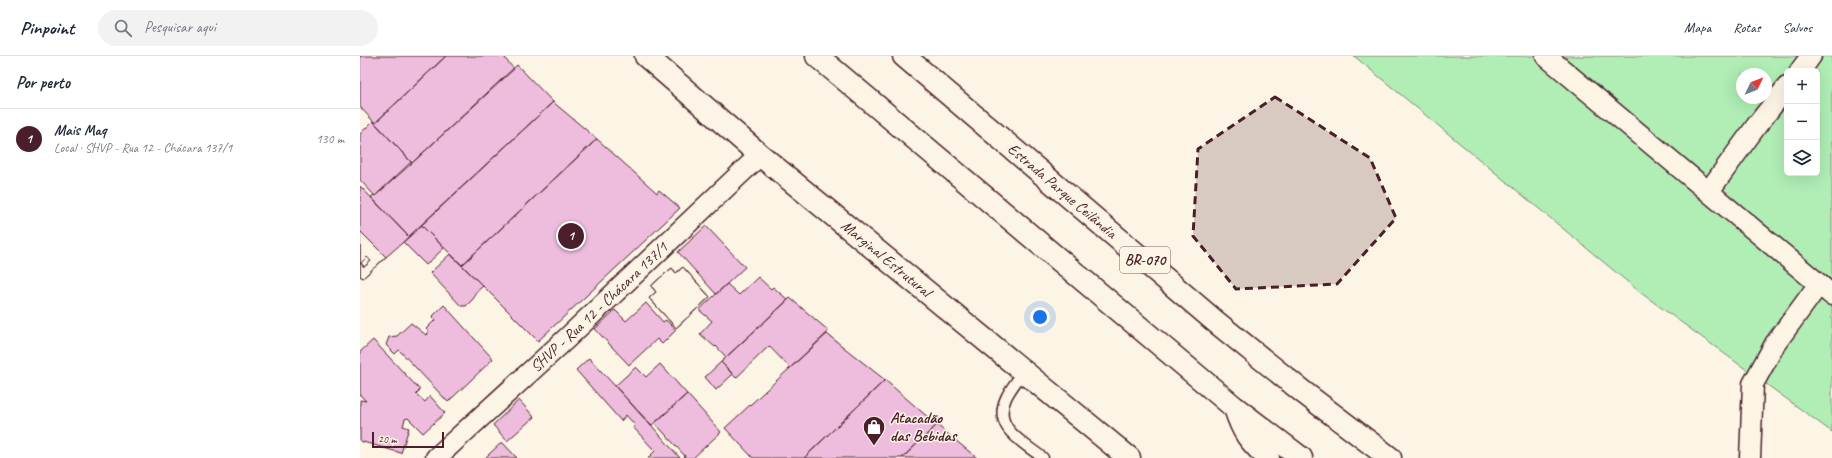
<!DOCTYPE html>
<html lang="pt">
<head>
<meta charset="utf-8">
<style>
  body { margin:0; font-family:Caveat,sans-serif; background:#f2f2f3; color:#1f2937 }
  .controls { position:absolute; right:12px; top:12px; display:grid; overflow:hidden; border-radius:6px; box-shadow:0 4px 16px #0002 }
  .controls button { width:36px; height:36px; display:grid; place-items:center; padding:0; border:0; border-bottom:1px solid #e0e1e3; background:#fff; color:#1f2937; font:20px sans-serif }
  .compass { position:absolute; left:1376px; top:12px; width:36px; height:36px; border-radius:50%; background:#fff; box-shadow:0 4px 16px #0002; rotate:47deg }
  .scale { position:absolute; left:12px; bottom:10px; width:72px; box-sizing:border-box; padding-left:4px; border:2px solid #4a1f2b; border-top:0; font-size:11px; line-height:14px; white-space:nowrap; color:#4a1f2b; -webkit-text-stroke:3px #fcf5e5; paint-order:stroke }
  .you { position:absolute; left:680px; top:261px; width:14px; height:14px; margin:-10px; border:3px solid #fff; border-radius:50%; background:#1a73e8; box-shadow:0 0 0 6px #1a73e833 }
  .badge { display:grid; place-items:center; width:26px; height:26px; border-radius:50%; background:#4a1f2b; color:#fff; font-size:13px; font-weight:700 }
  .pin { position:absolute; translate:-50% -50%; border:2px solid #fff; box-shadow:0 1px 4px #0006 }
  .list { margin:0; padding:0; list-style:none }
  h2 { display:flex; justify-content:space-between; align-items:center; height:52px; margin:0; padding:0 16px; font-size:17px }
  h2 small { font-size:13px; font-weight:400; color:#747a83 }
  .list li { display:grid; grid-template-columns:26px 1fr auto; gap:12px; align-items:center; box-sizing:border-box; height:60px; padding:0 16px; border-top:1px solid #e0e1e3 }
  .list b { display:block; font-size:15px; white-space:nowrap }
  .list p { margin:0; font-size:13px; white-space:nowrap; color:#747a83 }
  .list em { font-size:13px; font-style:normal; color:#747a83 }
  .icon { flex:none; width:22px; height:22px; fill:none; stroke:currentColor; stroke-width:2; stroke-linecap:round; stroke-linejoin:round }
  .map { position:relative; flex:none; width:1472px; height:402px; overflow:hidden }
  header { display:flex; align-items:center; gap:24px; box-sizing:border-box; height:56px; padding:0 20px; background:#fff; border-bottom:1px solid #e0e1e3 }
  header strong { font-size:19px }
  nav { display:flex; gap:22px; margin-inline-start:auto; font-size:14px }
  .search { width:280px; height:36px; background:#f2f2f3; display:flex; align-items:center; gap:10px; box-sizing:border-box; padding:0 14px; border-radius:22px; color:#747a83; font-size:15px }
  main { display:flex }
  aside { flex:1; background:#fff }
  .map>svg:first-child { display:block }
</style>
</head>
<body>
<header>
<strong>Pinpoint</strong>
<div class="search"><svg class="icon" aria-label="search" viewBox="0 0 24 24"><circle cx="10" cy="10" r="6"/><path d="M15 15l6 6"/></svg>Pesquisar aqui</div>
<nav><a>Mapa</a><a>Rotas</a><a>Salvos</a></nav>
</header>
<main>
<aside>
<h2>Por perto<small></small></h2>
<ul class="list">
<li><span class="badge">1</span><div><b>Mais Maq</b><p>Local · SHVP - Rua 12 - Chácara 137/1</p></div><em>130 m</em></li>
</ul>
</aside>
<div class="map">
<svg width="1472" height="402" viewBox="0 0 1472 402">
  <rect width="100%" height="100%" fill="#fcf5e5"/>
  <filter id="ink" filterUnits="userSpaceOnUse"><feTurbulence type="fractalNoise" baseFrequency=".025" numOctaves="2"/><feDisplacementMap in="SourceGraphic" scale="8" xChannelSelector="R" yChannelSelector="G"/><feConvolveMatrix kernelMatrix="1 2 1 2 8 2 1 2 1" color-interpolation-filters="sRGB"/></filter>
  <g filter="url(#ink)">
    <!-- green -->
    <path fill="#b0eeb6" stroke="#7d8670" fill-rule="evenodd" d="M994 0H1472V376L1281 237ZM1427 15H1457V117H1427ZM1382 18H1406V42H1382Z"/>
    <!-- building -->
    <path fill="#eebdde" stroke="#4a1f2b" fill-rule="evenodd" d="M0 0H86L15 67 0 51Z
      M86 0H145L146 4 154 13 52 107 15 67Z
      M157 9 193 46 49 181 11 141 14 139 15 140 52 107Z
      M193 46 237 83 102 209 61 169Z
      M13 65 51 106 15 140 0 124V78Z
      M237 83 297 137 299 134 320 152 178 285 102 209Z
      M0 130 49 181 26 201 0 175Z
      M61 169 84 192 66 209 43 186Z
      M346 170 385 211 356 238 318 196Z
      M0 175 26 201 3 222 0 220ZM7 201 11 205 4 211 1 207Z
      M0 175 26 201 3 222 0 220ZM7 201 11 205 4 211 1 207Z
      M90 198 123 230 115 237 114 242 106 250H101L70 217Z
      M323 211 350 241 316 272 289 242 296 236 291 230 301 221 312 212 316 217Z
      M323 211 350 241 316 272 289 242 296 236 291 230 301 221 312 212 316 217Z
      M398 221 411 233 413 231 428 244 366 301 356 290 355 291 340 278 352 265 339 254 367 228 379 239Z
      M430 242 469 275 430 312 409 290 376 322 361 306Z
      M286 247 303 266 306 264 316 274 302 288 297 283 269 309 235 273 255 254 266 265Z
      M84 249 133 303 88 346 39 294 35 298 26 289 29 281 37 280 51 267 66 279 69 276 66 273 75 264 72 261Z
      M467 278 525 324 444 402H393L365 372Z
      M13 284 60 334 56 338 65 346 70 340 85 357 63 377 48 362 45 363 43 370 49 372 41 397 0 385V344L6 345 0 339V296Z
      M229 302 292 370 320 402H288L295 395 273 371 275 369 266 359 261 365 216 314Z
      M361 306 373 318 356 334 345 321Z
      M300 308 327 338 291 370 255 330 276 311 286 321Z
      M525 324 577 369 542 402H444Z
      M327 338 361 376 333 402H324L325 400 295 367Z
      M159 344 174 361 147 385 133 369Z
      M577 369 617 402H542Z
      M142 386 157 402H125Z"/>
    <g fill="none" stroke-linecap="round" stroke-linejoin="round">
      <!-- lane casing -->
      <g stroke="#4a1f2b" stroke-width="13">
        <path id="lane" d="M663 316C657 325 650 333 646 342 632 372 663 386 683 402"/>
      </g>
      <!-- street casing -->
      <g stroke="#4a1f2b" stroke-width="23">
        <g id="street">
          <path d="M1186 0 1472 239"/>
          <path d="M1440 15 1451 0"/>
          <path d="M1349 135 1397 69 1427 31"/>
          <path id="s1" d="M76 402 206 283 400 99"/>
          <path d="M1390 402 1393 328 1415 288 1459 228"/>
        </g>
      </g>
      <!-- secondary casing -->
      <g stroke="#4a1f2b" stroke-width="25">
        <g id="secondary">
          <path id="s2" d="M286 0 400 99 769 402"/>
        </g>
      </g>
      <!-- highway casing -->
      <g stroke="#4a1f2b" stroke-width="25">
        <g id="highway">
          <path d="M457 0 874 351 941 402"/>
          <path id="s3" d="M544 0 856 266 943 336 1030 402"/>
          <path d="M875 352C883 377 889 384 908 402"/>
        </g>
      </g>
      <!-- lane -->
      <use href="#lane" stroke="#fcf5e5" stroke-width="10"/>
      <!-- street -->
      <use href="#street" stroke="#fcf5e5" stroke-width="20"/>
      <!-- secondary -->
      <use href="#secondary" stroke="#fcf5e5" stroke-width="22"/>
      <!-- highway -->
      <use href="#highway" stroke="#fcf5e5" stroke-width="22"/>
    </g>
  </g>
  <!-- marked area -->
  <path fill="#4a1f2b" fill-opacity="0.2" stroke="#4a1f2b" stroke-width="3" stroke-dasharray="8 5" stroke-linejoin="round" d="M915 41 1010 102 1036 162 977 228 876 233 833 180 838 93Z"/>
  <!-- icons -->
  <defs>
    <g id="shop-pin" transform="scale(1.15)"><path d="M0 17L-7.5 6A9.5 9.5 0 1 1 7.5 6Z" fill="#4a1f2b" stroke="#fcf5e5"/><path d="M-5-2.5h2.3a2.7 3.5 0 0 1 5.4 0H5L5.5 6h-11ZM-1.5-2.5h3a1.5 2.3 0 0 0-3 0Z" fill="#fff"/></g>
  </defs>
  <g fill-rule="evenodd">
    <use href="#shop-pin" x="514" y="371"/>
  </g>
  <g text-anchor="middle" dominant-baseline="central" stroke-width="3" stroke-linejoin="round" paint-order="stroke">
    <!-- shield labels -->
    <rect fill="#fcf5e5" stroke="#7f5f63" stroke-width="1" x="760" y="191" width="50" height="26" rx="3"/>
    <g font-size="15" font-weight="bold" fill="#4a1f2b">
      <text x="785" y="204">BR-070</text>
    </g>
    <!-- street labels -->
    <g font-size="16" fill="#4a1f2b" stroke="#fcf5e5">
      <text stroke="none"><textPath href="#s3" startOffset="208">Estrada Parque Ceilândia</textPath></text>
      <text stroke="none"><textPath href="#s2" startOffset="314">Marginal Estrutural</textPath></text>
      <text stroke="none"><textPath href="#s1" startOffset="222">SHVP - Rua 12 - Chácara 137/1</textPath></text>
    </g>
    <!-- poi labels -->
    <g font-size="16" font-weight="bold" fill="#4a1f2b" stroke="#fcf5e5" text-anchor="start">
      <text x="530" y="362">Atacadão<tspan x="530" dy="18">das Bebidas</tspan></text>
    </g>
  </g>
</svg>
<div class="controls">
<button>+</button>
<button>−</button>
<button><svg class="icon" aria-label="layers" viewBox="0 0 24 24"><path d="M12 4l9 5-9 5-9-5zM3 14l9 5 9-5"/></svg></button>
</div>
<svg class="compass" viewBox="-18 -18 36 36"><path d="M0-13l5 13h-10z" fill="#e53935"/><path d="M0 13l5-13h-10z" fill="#747a83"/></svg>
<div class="scale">20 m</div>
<div class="you"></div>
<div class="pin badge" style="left:211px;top:180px">1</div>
</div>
</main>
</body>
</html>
